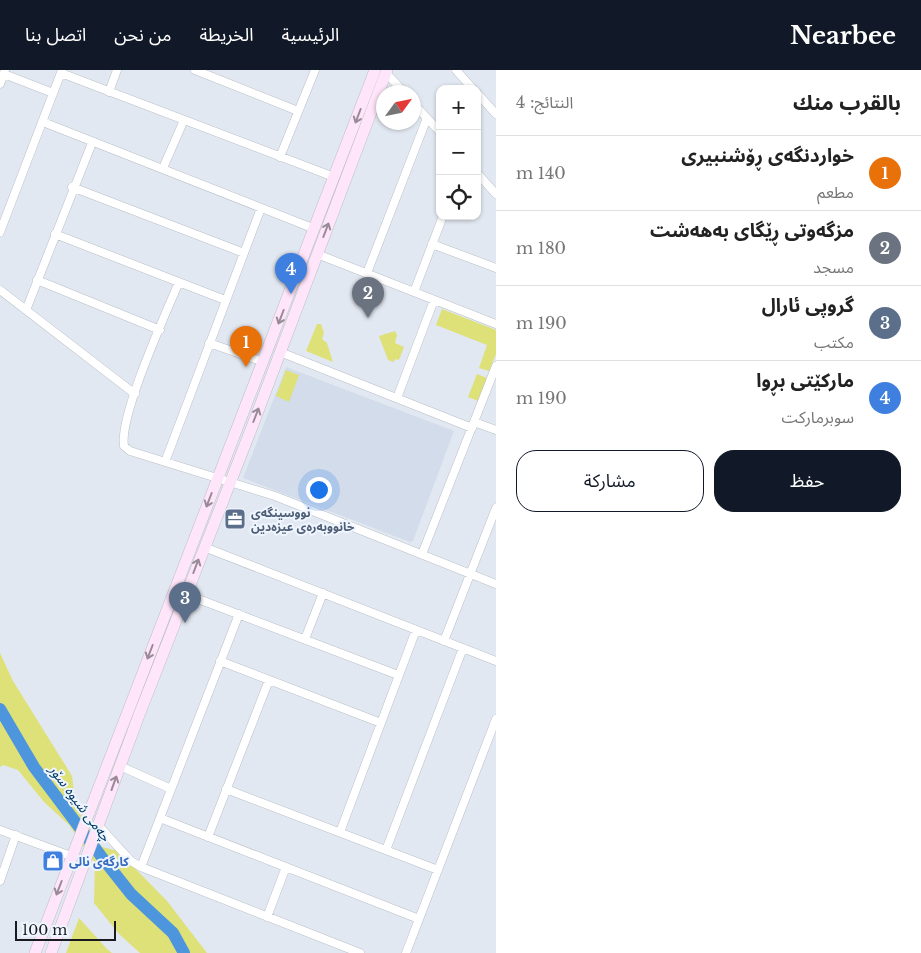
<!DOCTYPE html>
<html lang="ar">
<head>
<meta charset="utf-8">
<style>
  body { margin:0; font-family:"Libre Baskerville","Noto Sans Arabic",serif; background:#f6f6f6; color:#222; direction:rtl }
  .controls { position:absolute; right:15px; top:15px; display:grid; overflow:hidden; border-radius:10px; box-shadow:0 1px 4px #0004 }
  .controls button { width:45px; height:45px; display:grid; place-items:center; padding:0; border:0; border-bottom:1px solid #e0e0e0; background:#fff; color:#222; font:25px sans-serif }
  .compass { position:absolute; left:376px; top:15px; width:45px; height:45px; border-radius:50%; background:#fff; box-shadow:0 1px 4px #0004; rotate:57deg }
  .scale { position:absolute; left:15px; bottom:12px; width:101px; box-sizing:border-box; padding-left:5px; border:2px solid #191b1f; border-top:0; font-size:14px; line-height:18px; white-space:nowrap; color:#191b1f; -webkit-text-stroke:4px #eff5fe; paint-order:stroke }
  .you { position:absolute; left:318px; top:419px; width:18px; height:18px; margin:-12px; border:4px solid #fff; border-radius:50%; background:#1a73e8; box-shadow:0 0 0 8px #1a73e833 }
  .badge { display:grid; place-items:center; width:32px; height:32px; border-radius:50%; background:#111827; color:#fff; font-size:16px; font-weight:700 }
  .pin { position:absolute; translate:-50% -41px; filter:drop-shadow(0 1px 2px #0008) }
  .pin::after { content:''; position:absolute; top:26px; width:18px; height:15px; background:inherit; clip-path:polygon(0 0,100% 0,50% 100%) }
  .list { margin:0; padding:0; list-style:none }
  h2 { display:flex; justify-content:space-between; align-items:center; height:65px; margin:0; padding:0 20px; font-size:21px }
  h2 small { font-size:16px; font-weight:400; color:#767676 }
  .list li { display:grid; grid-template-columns:32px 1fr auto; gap:15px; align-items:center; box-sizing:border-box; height:75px; padding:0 20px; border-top:1px solid #e0e0e0 }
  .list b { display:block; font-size:19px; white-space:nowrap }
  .list p { margin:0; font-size:16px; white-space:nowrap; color:#767676 }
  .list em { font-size:16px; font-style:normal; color:#767676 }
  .actions { display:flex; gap:10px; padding:15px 20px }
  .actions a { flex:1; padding:11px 0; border:1px solid #111827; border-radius:20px; text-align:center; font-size:18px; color:#111827 }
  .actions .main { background:#111827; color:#fff }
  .icon { flex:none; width:28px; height:28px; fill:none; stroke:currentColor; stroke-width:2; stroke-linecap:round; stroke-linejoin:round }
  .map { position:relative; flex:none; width:496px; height:883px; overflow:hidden; direction:ltr }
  header { display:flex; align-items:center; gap:30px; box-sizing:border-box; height:70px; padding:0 25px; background:#111827; color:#fff }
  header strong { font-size:24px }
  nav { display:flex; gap:28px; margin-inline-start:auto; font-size:18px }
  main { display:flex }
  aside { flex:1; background:#fff }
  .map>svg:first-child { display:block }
</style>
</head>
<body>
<header>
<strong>Nearbee</strong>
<nav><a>الرئيسية</a><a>الخريطة</a><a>من نحن</a><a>اتصل بنا</a></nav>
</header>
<main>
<aside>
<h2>بالقرب منك<small>النتائج: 4</small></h2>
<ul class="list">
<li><span class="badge" style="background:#e8710a">1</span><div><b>خواردنگەی ڕۆشنبیری</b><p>مطعم</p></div><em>140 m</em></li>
<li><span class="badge" style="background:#6b7280">2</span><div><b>مزگەوتی ڕێگای بەھەشت</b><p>مسجد</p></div><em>180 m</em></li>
<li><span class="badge" style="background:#5c6f8a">3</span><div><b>گروپی ئارال</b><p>مكتب</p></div><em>190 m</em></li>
<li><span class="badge" style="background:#3f7fe0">4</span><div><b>مارکێتی بڕوا</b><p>سوبرماركت</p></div><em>190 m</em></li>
</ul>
<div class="actions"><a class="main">حفظ</a><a>مشاركة</a></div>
</aside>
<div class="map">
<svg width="496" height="883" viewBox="0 0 496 883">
  <rect width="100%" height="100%" fill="#e2e8f1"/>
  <!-- built -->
  <path fill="#d2dceb" d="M286 297 454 361 413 471 410 472 243 408Z"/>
  <!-- green -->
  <path fill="#dee078" d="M442 239 496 260V284L489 301 479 298 487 275 436 255Z
    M317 254H321L324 263 322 269 327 273 333 292 306 281Z
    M395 261 397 265 395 273 404 277 399 290 395 289 394 292 388 290 379 266Z
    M286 300 299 305 289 332 276 326Z
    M477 304 487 308 478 331 468 327Z
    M0 583 13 611 72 706 76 738 102 777 118 781 167 831 207 883H140L119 864 94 833 95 793 69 755 44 732 18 700 3 695 0 697Z
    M79 848 107 879 112 883H66Z"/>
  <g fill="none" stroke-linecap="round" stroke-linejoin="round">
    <!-- river -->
    <path stroke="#4d96dd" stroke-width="12" d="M0 639 34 697 104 790 131 824 173 863 184 883"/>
    <!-- minor casing -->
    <g stroke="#b9bfc7" stroke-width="9">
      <path id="minor" d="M195 0 298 41
        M456 0 473 19
        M61 3 334 107
        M386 3 404 22
        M4 4 53 23
        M0 14 5 0
        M109 22 117 0
        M477 23 496 44
        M413 33 440 62
        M43 52 315 159
        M280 87 315 0
        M163 98 184 50
        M477 103 496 124
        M72 117 244 183
        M0 162 62 0
        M55 164 225 230
        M432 174 496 198
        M317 184 496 254
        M367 203 427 48
        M37 210 160 260
        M179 212C165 245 119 346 124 376L130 381 275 426 496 514
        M0 220 135 324
        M414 222 443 146
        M26 240 92 73
        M209 273 264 292
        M280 282 472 358
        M397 328 434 230
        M474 352 496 360
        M165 392 261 138
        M204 477 496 591
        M422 484 496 296
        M185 524 398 605
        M305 569 323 523
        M444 571 496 438
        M220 591 381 653
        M120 696 171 719
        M226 719 438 800
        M160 748 419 849
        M98 755 131 791 141 797 360 883
        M0 760 71 786
        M340 762 416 560
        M208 767 269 610
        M386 780 463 578
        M141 797 239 544
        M0 811 16 765
        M267 847 286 797
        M406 883 496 649"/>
    </g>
    <!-- secondary casing -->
    <g stroke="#b9bfc7" stroke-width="12">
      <path id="secondary" d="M35 883 375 0
        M51 883 139 645 252 357 387 0"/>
    </g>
    <!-- minor -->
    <use href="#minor" stroke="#fff" stroke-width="8"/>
    <!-- secondary -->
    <use href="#secondary" stroke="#ffe5f9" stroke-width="11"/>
  </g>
  <!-- one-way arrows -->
  <defs><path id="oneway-shaft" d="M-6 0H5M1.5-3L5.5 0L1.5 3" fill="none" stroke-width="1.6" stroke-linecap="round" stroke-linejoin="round" transform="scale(1.25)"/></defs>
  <g stroke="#988a97">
    <use href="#oneway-shaft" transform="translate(358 46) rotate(111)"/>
    <use href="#oneway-shaft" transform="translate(326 160) rotate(-69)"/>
    <use href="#oneway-shaft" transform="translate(281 247) rotate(111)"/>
    <use href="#oneway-shaft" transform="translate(256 345) rotate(-69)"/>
    <use href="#oneway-shaft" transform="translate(209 430) rotate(111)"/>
    <use href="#oneway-shaft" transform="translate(196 496) rotate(-69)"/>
    <use href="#oneway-shaft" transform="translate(150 582) rotate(111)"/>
    <use href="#oneway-shaft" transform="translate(114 713) rotate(-70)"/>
    <use href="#oneway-shaft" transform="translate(59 818) rotate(111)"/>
  </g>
  <!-- icons -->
  <defs>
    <g id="office-square" transform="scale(1.125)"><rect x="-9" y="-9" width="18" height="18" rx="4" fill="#5c6f8a" stroke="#eff5fe"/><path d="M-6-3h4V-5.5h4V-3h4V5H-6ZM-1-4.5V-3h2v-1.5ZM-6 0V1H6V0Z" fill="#fff"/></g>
    <g id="shop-square" transform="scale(1.125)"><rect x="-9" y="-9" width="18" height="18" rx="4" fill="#3f7fe0" stroke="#eff5fe"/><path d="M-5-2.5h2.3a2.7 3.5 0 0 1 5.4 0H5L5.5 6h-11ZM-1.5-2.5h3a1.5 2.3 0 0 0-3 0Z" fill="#fff"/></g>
  </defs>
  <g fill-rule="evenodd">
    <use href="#office-square" x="235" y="449"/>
    <use href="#shop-square" x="53" y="791"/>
  </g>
  <g text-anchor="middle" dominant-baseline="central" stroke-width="4" stroke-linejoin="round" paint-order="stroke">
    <!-- service labels -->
    <g font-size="12" font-weight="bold" fill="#4e5e75" stroke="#eff5fe" text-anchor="start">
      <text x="251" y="442">نووسینگەی<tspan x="251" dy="14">خانووبەرەی عیزەدین</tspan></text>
    </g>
    <!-- shop labels -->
    <g font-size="12" font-weight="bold" fill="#366cbe" stroke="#eff5fe" text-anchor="start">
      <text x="69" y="791">کارگەی نالی</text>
    </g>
    <!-- water labels -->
    <g font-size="14" font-style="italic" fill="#003866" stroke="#eff5fe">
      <text transform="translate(80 733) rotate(53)">چەمی شیوە سۆر</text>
    </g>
  </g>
</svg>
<div class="controls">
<button>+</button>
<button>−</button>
<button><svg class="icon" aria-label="locate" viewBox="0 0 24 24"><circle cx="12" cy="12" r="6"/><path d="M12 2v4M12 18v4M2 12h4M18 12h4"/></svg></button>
</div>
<svg class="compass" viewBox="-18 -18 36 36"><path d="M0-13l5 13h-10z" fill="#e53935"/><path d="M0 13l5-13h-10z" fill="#767676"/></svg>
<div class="scale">100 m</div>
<div class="you"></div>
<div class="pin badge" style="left:246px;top:297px;background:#e8710a">1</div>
<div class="pin badge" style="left:368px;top:248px;background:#6b7280">2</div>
<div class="pin badge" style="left:185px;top:553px;background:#5c6f8a">3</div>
<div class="pin badge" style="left:291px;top:224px;background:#3f7fe0">4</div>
</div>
</main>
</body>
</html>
